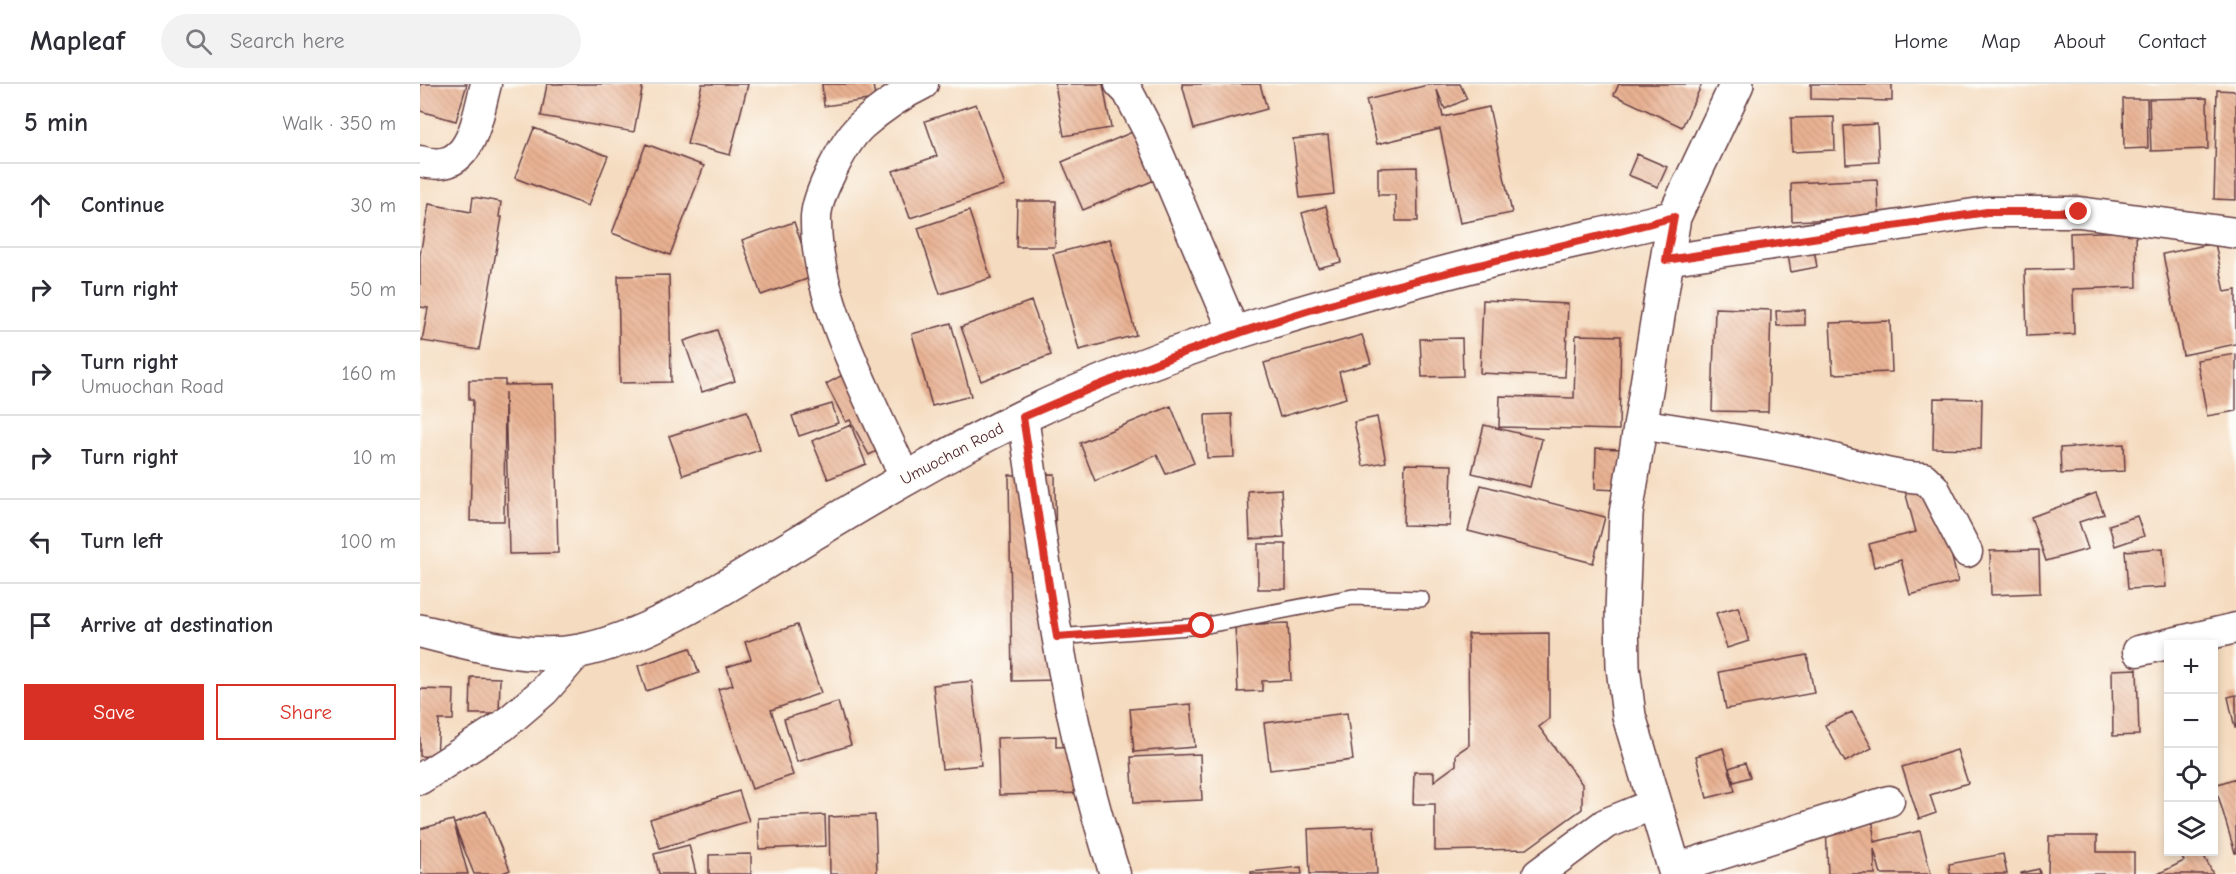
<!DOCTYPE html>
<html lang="en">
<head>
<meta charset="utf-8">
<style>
  body { margin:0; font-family:"Comic Neue",sans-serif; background:#f2f2f3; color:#2b2b33 }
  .controls { position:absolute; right:18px; bottom:18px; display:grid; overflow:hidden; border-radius:0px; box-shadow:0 3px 9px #0003 }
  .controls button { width:54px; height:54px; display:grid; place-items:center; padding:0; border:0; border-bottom:2px solid #e1e1e2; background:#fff; color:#2b2b33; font:30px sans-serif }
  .stop { position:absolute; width:18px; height:18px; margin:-14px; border:4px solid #d93025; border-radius:50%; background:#fff }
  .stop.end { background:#d93025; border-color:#fff; box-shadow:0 2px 6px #0008 }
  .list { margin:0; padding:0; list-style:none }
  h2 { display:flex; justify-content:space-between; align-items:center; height:78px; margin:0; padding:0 24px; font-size:26px }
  h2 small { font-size:20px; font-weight:400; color:#7c7c81 }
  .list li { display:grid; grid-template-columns:39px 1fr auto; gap:18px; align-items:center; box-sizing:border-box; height:84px; padding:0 24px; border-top:2px solid #e1e1e2 }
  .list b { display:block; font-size:22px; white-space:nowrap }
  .list p { margin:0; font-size:20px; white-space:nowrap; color:#7c7c81 }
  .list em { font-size:20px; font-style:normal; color:#7c7c81 }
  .actions { display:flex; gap:12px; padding:18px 24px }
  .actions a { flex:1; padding:14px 0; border:2px solid #d93025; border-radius:0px; text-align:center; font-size:21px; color:#d93025 }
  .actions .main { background:#d93025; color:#fff }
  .icon { flex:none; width:33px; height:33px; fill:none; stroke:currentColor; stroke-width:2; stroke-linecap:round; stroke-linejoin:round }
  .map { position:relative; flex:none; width:1816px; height:790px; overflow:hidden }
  header { display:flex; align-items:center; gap:36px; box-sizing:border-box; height:84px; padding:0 30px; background:#fff; border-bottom:2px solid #e1e1e2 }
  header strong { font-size:28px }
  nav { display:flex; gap:33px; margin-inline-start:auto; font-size:21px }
  .search { width:420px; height:54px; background:#f2f2f3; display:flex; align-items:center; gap:15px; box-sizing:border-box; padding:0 21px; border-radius:33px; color:#7c7c81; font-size:22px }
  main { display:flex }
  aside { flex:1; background:#fff }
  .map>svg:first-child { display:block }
</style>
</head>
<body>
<header>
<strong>Mapleaf</strong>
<div class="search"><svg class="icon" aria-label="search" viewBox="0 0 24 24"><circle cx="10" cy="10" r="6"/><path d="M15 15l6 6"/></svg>Search here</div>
<nav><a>Home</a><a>Map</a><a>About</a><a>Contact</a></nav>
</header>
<main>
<aside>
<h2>5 min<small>Walk · 350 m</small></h2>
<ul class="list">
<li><svg class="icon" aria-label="ahead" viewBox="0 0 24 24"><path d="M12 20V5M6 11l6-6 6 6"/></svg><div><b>Continue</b></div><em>30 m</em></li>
<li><svg class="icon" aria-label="right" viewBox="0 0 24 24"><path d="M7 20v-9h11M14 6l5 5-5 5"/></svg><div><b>Turn right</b></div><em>50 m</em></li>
<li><svg class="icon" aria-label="right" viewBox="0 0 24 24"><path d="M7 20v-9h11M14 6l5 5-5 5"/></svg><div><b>Turn right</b><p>Umuochan Road</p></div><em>160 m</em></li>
<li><svg class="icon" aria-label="right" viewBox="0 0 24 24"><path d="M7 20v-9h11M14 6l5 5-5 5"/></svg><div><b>Turn right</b></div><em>10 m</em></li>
<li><svg class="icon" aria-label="left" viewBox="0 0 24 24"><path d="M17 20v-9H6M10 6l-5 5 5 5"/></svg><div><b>Turn left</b></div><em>100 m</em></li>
<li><svg class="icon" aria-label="arrive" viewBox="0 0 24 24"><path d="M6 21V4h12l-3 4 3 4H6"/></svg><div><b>Arrive at destination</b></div></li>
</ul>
<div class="actions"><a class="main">Save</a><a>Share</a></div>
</aside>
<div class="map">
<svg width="1816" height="790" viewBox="0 0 1816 790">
  <defs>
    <pattern id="building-back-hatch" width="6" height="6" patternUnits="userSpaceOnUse" patternTransform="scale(1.5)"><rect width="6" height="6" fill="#e8b091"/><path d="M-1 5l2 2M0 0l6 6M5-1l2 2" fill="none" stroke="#c8977d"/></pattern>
  </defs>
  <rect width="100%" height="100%" fill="#fdfcf7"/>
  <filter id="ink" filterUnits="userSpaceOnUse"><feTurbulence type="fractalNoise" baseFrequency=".0167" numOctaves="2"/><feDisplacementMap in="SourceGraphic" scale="12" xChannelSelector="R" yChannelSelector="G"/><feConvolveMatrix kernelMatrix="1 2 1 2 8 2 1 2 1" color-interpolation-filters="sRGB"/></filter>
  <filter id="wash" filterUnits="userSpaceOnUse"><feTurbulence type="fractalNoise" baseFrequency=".008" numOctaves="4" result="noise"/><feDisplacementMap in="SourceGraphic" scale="24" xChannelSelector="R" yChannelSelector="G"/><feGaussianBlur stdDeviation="1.35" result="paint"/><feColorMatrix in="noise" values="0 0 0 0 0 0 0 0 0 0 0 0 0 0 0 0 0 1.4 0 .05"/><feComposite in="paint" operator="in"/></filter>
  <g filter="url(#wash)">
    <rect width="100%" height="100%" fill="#f5dcc0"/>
    <g id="blocks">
      <!-- building -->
      <path fill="url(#building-back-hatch)" d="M0 0H47L36 37 0 27Z
        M127 0H223L214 48 121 32Z
        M282 0H328L310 71 267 60Z
        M402 0H453L455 15 404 22Z
        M635 0H683L691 44 644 52Z
        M762 0H840L847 25 774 45Z
        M1012 0H1040L1047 15 1025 25 1017 6 1023 33 1069 23 1092 129 1040 139 1020 45 957 60 946 16Z
        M1199 0H1282L1262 43 1194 11Z
        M1391 0H1472V17L1391 15Z
        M1797 6 1816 7V116L1794 115Z
        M1787 14 1788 65 1731 67 1729 15Z
        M1703 15H1727L1728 64 1704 65Z
        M556 20 585 102 490 134 473 87 517 72 505 37Z
        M1414 33 1415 66 1372 68 1371 34Z
        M1457 40 1459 78 1426 80 1424 42Z
        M114 44 188 72 168 122 95 94Z
        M717 46 737 95 663 126 642 78Z
        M908 51 914 110 880 114 873 55Z
        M226 60 284 82 250 171 192 149Z
        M1217 70 1247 83 1238 103 1208 91Z
        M997 83 998 137H976L975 111H958V84Z
        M1457 95 1459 133 1372 137 1371 99Z
        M53 113 81 118 79 133H82L59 266 2 257 8 224 0 223V171L9 120 51 128Z
        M597 117H636L635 163H596Z
        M906 122 921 178 898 184 882 129Z
        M549 127 571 194 520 210 498 144Z
        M374 138 393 193 341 211 322 156Z
        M1716 147 1717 203 1653 205 1654 250 1607 252 1605 186 1651 185 1650 149Z
        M690 155 716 251 659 266 633 170Z
        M1795 159 1805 208 1816 206V260L1763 271 1743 170Z
        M1394 166 1397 183 1371 188 1368 171Z
        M249 191 251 298 200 299 198 192Z
        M1063 216 1148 220 1145 293 1060 289Z
        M611 217 631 271 561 297 541 243Z
        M1295 224 1351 226 1348 328 1292 327Z
        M1385 226V241L1357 242 1356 227Z
        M1470 237 1472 288 1413 290 1410 239Z
        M531 239 551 312 512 322 492 250Z
        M297 246 315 297 282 308 264 257Z
        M942 251 951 279 919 288 926 314 860 333 844 279Z
        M1156 251 1201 252 1199 346 1079 343 1080 312 1154 314Z
        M1042 254 1043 292 1002 293 1000 255Z
        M1816 270V327L1787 332 1777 276Z
        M435 284 473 359 449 371 430 336 426 338 406 300Z
        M49 296H85V301L134 300 138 469 89 470 85 308 84 437H50L53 316H49Z
        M1514 314 1562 315 1561 365 1513 364Z
        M412 320 418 339 379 352 372 332Z
        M751 322 774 379 746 390 737 371 675 397 660 359Z
        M327 327 340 366 263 391 249 352Z
        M812 330 814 373 787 374 785 331Z
        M957 333 966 378 943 382 934 338Z
        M431 341 446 380 408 395 392 357Z
        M1064 341 1122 355 1110 403 1052 389Z
        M1704 360 1705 387 1641 390 1640 364Z
        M1176 364 1202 365 1200 406 1175 405Z
        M985 380 1032 381 1030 442 983 441Z
        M1511 389 1538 498 1490 511 1481 476 1454 483 1449 460 1496 448 1482 396Z
        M635 390 637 596 592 597 589 391Z
        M1061 401 1185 433 1173 479 1048 447Z
        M861 405 864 453 830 455 828 407Z
        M1676 409 1684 430 1659 438 1668 465 1626 477 1611 433Z
        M1717 432 1724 452 1695 462 1689 441Z
        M838 460H866V505H838Z
        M1743 464 1746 503 1708 505 1705 467Z
        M1619 466 1620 509 1571 511 1570 467Z
        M1318 523 1329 557 1307 564 1296 529Z
        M868 539 871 596 842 597V607L818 608 815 541Z
        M377 541 401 609 351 626 373 691 332 705 298 605 313 601 307 583 331 575 325 558Z
        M1129 549V635L1119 643 1162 700V725L1107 765 1015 767V720H993L994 688H1014V697L1036 681V670L1049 661 1048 550Z
        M270 564 279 589 226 607 218 582Z
        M1387 571 1394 609 1306 625 1299 588Z
        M1717 585 1719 651 1693 652 1692 586Z
        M51 593 80 594 79 630H50Z
        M552 597 561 681 522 685 513 601Z
        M0 605 34 606 33 636H19L17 673 0 672Z
        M1816 611V644H1815L1808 613Z
        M418 618 431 661 377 678 364 635Z
        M771 620 775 663 714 668 710 625Z
        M1432 628 1452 664 1425 678 1405 641Z
        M927 629 933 676 850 686 844 639Z
        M636 652V663L663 662 664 709 579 711 577 654Z
        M1303 664 1315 707 1287 714 1276 672Z
        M1537 666 1548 699 1510 711 1516 729 1499 735 1482 683Z
        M780 670 782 716 714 719 711 673Z
        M1325 679 1330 693 1314 698 1309 684Z
        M1816 694V769H1815L1795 701Z
        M319 707 329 737 240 764 230 735Z
        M66 727 90 786 80 790H54L34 740Z
        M405 731 406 762 339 765 338 734Z
        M455 731 457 790H410L409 733Z
        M33 736 48 790H0V745Z
        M1453 739 1454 758 1500 747 1511 790H1461L1454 765 1455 790H1408L1406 741Z
        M954 742 957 790H890L888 745Z
        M1629 752H1677V768H1714V790H1628Z
        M269 761 276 790H239L234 770Z
        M1759 768H1782L1793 790H1738L1764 777Z
        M331 770V790H289V771Z
        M1583 770 1587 790H1530L1529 780Z
        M881 783 882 790H831V788Z
        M1619 785 1620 790H1601V789Z"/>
    </g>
  </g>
  <g filter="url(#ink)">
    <use href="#blocks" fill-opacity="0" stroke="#643b41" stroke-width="1.5"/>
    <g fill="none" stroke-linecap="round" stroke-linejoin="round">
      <!-- lane casing -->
      <g stroke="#643b41" stroke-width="18">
        <path id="lane" d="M637 553 782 542 933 513 1001 515"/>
      </g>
      <!-- street casing -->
      <g stroke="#643b41" stroke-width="33">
        <path id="street" d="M700 0 708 8 730 50 815 250
          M0 77C52 92 56 37 66 0
          M1246 176 1567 128H1659L1816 149
          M603 333C626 486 646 643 695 790
          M1220 340C1282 350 1344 359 1406 373 1438 381 1470 393 1504 394L1514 404 1547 468
          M485 394C452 318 394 216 396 133 397 110 425 56 442 41 460 25 482 10 503 0
          M1718 567 1816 544
          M0 695 83 642 124 607 159 567
          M1254 785 1469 717
          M1118 790 1185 740 1234 720"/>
      </g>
      <!-- secondary casing -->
      <g stroke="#643b41" stroke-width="36">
        <path id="secondary" d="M1254 133 1206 430 1202 527 1203 583 1209 632 1256 790
          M0 547C52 559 106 577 160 567 231 553 304 503 366 466 443 419 520 373 602 333 760 257 932 212 1102 169 1153 156 1203 147 1254 133L1317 0"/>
      </g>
      <!-- lane -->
      <use href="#lane" stroke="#fff" stroke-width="15"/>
      <!-- street -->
      <use href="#street" stroke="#fff" stroke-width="30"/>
      <!-- secondary -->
      <use href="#secondary" stroke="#fff" stroke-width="33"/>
    </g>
  </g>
  <g fill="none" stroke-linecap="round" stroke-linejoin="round" filter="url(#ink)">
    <!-- route -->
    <path stroke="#d93025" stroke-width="8" d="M782 542 637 553 603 333C709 287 816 247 927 215 1035 184 1145 163 1254 133L1246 176 1567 128H1659"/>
  </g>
  <g text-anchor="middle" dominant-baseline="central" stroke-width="4.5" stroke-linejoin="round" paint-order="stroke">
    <!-- street labels -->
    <g font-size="16" fill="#4a1f2b" stroke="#fdfcf7">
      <text transform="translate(532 370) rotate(-28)">Umuochan Road</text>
    </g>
  </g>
</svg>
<div class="controls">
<button>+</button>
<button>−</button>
<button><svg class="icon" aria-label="locate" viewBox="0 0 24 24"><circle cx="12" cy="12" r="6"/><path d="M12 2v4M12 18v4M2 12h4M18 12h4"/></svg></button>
<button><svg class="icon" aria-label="layers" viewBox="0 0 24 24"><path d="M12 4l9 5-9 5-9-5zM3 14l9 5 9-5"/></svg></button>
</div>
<div class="stop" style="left:782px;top:542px"></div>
<div class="stop end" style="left:1659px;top:128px"></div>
</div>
</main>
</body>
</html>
